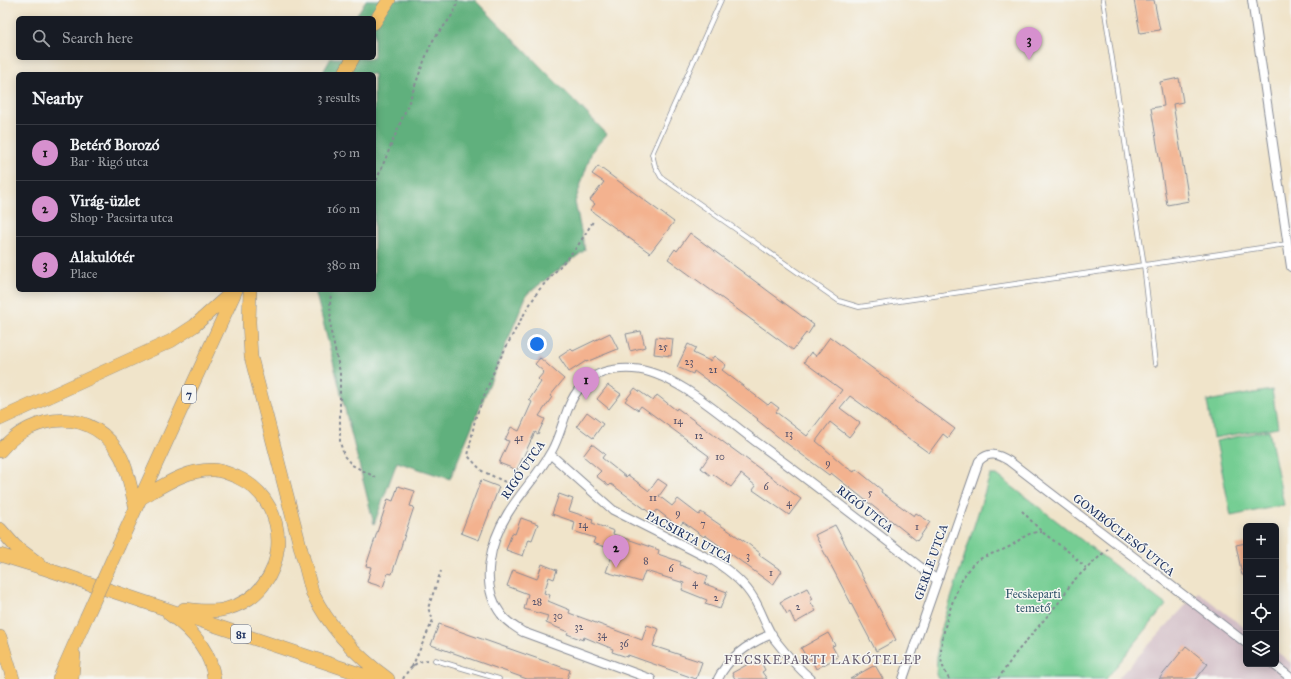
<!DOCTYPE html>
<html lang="en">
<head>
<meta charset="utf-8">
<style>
  body { margin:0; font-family:"IM FELL Great Primer",serif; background:#242831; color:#f1f3f6 }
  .controls { position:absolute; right:12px; bottom:12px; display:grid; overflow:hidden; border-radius:6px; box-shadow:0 2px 10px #0003 }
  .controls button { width:36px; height:36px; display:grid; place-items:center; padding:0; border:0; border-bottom:1px solid #363941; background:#171b24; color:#f1f3f6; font:20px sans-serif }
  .you { position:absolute; left:537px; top:344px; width:14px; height:14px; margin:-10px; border:3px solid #fff; border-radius:50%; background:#1a73e8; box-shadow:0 0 0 6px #1a73e833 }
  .badge { display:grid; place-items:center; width:26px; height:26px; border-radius:50%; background:#d690ce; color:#111; font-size:13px; font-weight:700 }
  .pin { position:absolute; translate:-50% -33px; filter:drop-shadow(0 1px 2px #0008) }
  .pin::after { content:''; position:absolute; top:21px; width:14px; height:12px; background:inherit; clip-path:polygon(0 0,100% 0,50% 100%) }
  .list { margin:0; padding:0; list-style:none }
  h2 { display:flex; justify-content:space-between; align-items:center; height:52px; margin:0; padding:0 16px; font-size:17px }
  h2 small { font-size:13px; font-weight:400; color:#9ea1a6 }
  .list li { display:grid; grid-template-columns:26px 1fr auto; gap:12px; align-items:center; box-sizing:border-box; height:56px; padding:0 16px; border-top:1px solid #363941 }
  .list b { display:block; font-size:15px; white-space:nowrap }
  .list p { margin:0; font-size:13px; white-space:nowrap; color:#9ea1a6 }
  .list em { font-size:13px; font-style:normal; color:#9ea1a6 }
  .icon { flex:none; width:22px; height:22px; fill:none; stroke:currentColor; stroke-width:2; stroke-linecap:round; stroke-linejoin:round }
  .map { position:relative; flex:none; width:1291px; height:679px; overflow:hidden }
  .search { position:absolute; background:#171b24; box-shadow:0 2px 10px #0003; left:16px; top:16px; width:360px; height:44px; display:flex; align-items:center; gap:10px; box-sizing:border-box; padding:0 14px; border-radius:6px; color:#9ea1a6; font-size:15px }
  .panel { position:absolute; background:#171b24; box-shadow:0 2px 10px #0003; left:16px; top:72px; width:360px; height:220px; border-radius:6px }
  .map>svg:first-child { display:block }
</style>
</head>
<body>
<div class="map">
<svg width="1291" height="679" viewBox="0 0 1291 679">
  <rect width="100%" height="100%" fill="#f6f6f2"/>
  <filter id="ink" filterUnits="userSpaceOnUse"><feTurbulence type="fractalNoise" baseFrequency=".025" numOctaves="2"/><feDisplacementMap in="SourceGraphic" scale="8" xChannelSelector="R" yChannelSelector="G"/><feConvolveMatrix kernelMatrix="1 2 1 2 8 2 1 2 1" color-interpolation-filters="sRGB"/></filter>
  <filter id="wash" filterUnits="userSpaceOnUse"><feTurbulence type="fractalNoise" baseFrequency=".012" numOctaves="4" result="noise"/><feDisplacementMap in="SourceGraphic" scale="16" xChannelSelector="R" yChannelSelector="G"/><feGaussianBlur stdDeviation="0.9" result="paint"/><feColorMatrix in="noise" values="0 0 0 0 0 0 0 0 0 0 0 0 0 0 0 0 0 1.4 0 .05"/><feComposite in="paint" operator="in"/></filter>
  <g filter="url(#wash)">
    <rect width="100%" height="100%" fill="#f0e4ca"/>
    <!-- industrial -->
    <path fill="#d2bdc6" d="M1198 592 1246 629V664H1276V651L1291 663V679H1117Z"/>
    <!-- green -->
    <path fill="#75cd93" stroke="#487e78" d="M1272 390 1278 427 1213 438 1207 401Z
      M1269 430 1284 505 1231 516 1216 441Z
      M990 475H997L1166 605 1106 679H939L936 675 938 640Z"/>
    <!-- forest -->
    <path fill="#60b07d" stroke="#3e706e" d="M366 0H475L607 134 592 151 575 202 585 250 527 294 450 479 397 462 374 524 315 290H374V74H322L331 58H374V18H355Z"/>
    <g id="blocks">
      <!-- building -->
      <path fill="#f3b28f" d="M1134 0H1154L1160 30 1140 33Z
        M1179 78 1183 102 1173 104 1189 201 1167 205 1151 108 1164 106 1160 82Z
        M598 166 674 222 650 253 590 210 595 204 590 200 604 182 592 174Z
        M690 233 814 325 808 334 806 333 793 350 668 259 675 249 677 251Z
        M641 331 645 347 630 351 626 334Z
        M610 333 618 349 586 362V361L569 372 559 357 571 349 573 351Z
        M656 337 673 339 671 356 654 354Z
        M830 337 955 429 948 438 943 434 929 453 850 396 840 408 860 423 849 437 830 422 816 441 846 467 854 472 856 469 882 490 881 492 914 516 916 513 930 522 917 541 831 473 829 475 777 436 757 420 758 419 719 389 694 371 693 374 677 367 688 344 696 348 693 353 710 361 714 356 726 365 722 370 768 405 771 402 779 408 776 412 807 436 842 390 804 362 811 352 816 356Z
        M540 358 564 379 550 396 552 397 539 416 545 419 538 434 535 432 517 470 499 463 509 441 505 440 511 427 519 431 532 402 529 400 541 382 538 379 544 372 535 364Z
        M608 385 621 394 609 409 597 399Z
        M635 388 653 401 657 395 676 410 677 408 801 499 789 515 753 490 756 486 741 474 731 487 713 474 711 476 701 468 709 456 641 406 638 410 625 401Z
        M587 412 603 424 593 438 577 426Z
        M592 444 605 454 602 458 626 477 628 475 649 491 658 479 667 485 659 496 672 506 678 499 699 515 701 512 747 543 760 553 759 555 782 571 773 585 705 535 704 537 683 522 679 527 657 510 653 515 611 484 609 486 596 476 601 471 583 456Z
        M481 480 499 487 479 540 461 533Z
        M398 486 415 491 410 506 414 507 392 574 388 573 383 587 367 582 371 567 366 566 388 499 393 501Z
        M559 494 573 499 569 511 593 519 592 523 614 531 613 534 659 550 658 554 681 562 680 565 708 576 705 584 727 592 720 609 705 604 707 600 682 590 684 583 652 573 645 571 641 582 606 572 614 550 593 543 595 538 573 531 575 522 552 514Z
        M521 518 538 524 532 540 529 539 523 556 506 550 512 533 515 534Z
        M835 525 896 640 876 651 815 535Z
        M1246 543V575H1242L1236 545Z
        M542 564 557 570 554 579 549 577 544 593 550 595 548 601 570 610 569 613 642 640 647 625 659 629 653 646 702 662 696 679 628 655 627 657 612 652 613 649 584 637 583 640 567 634 568 632 546 623 548 616 524 609 528 594 507 586 513 570 537 579Z
        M807 588 813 599 810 601 816 611 795 623 790 612 787 614 780 602Z
        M439 624 570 670 567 679H527L431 645Z
        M828 633 835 645 832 646 838 657 816 669 811 658 808 660 801 648Z
        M1186 646 1208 664 1196 679H1159Z
        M759 658 765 670 762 672 767 679H735L732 673Z
        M875 665 883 679H850Z"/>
    </g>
  </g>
  <g filter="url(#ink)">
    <use href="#blocks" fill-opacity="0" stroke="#868a94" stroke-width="1"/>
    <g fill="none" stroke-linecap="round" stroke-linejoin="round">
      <!-- service casing -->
      <g stroke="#868a94" stroke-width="5.5">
        <path id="service" d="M721 0 652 154 655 166 661 177 839 301 859 307 1287 244
          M1103 0 1144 265 1155 364
          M435 660 499 679"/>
      </g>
      <!-- minor casing -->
      <g stroke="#868a94" stroke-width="10">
        <path id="minor" d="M1252 0 1291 267
          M550 454 613 510 714 561C730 571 744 582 754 599 762 612 766 628 775 640 786 654 798 668 811 679
          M1273 664 1291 678
          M651 679 523 632C515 627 506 622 501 614 479 585 490 542 508 513 521 492 539 474 551 452 564 430 565 399 586 382 599 371 616 368 633 369 673 371 723 417 755 441 817 486 877 533 937 580
          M718 679C729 656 749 643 772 634
          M903 679 979 461C989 451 998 454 1009 461L1246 643"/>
      </g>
      <!-- primary casing -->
      <g stroke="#868a94" stroke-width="14">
        <path id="primary" d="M374 23 389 0
          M344 74 353 58
          M250 290 249 322 251 357 312 592C329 628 355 655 388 679
          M0 419 171 341 194 326 232 292
          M0 451C33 411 95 407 121 457 129 472 131 492 136 508
          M141 498C164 485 186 469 214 470 221 470 230 474 237 477 296 504 290 593 226 609 212 613 198 610 184 609
          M0 529 15 546 38 563
          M119 545 236 290
          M0 555 46 569 375 679
          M169 614C192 630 211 650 214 679
          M0 637 13 679
          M59 679 86 618
          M72 679 74 655"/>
      </g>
      <!-- path -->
      <path stroke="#868a94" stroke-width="2" stroke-dasharray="3 3" stroke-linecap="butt" d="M374 186C385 160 396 133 407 107 415 86 422 65 431 44 438 30 457 16 457 0
        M332 290 330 300 331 332 340 372V442L344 456 352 465 377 478
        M516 487 482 471 468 456 475 419 496 366 520 321 538 291 577 247 594 220
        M1022 511 1042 532 1069 552 1086 568
        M412 667 433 620 428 608 441 571
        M403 679C408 669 416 661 428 660
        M949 679C945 672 941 664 941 656 940 634 957 579 973 564 982 555 998 553 1009 547 1022 539 1026 532 1042 532
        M998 679 1016 653 1060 601 1072 582 1109 548"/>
      <!-- service -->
      <use href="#service" stroke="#fff" stroke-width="4"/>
      <!-- minor -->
      <use href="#minor" stroke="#fff" stroke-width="8"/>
      <!-- primary -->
      <use href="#primary" stroke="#f4c26a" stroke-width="13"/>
      <!-- primary-bridge casing -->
      <g stroke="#868a94" stroke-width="14" stroke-linecap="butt">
        <path id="primary-bridge" d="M86 618 119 545"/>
      </g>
      <!-- primary-bridge -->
      <use href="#primary-bridge" stroke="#f4c26a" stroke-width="13"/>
    </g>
  </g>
  <g text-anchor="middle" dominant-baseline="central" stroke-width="3" stroke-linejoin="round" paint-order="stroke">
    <!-- number labels -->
    <g font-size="10" fill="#51506a">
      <text x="663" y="347">25</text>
      <text x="689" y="362">23</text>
      <text x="713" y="370">21</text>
      <text x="678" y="421">14</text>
      <text x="789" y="434">13</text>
      <text x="699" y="436">12</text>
      <text x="519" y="438">41</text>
      <text x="720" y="457">10</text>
      <text x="828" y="463">9</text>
      <text x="766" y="487">6</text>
      <text x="870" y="493">5</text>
      <text x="653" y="498">11</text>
      <text x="789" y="503">4</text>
      <text x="678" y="513">9</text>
      <text x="703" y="524">7</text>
      <text x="583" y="525">14</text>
      <text x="917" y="527">1</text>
      <text x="748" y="556">3</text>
      <text x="646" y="561">8</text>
      <text x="671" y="569">6</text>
      <text x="771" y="573">1</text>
      <text x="695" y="583">4</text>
      <text x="716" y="598">2</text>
      <text x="537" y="602">28</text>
      <text x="798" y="607">2</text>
      <text x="558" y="616">30</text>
      <text x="579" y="627">32</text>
      <text x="602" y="635">34</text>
      <text x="624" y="644">36</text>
    </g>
    <!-- shield labels -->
    <g fill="#f6f6f2" stroke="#5d6b8a" stroke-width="1">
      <rect x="182" y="385" width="14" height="18" rx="3"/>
      <rect x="231" y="625" width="20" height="18" rx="3"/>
    </g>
    <g font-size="11" font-weight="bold" fill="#1b2f5e">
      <text x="189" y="394">7</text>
      <text x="241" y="634">81</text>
    </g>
    <!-- street labels -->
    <g font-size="12" fill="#1b2f5e" stroke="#f6f6f2">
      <text transform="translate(523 470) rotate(-56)">RIGÓ UTCA</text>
      <text transform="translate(865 509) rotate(38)">RIGÓ UTCA</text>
      <text transform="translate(1124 535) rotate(38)">GOMBÓCLESŐ UTCA</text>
      <text transform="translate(689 537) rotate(28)">PACSIRTA UTCA</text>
      <text transform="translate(931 562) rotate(-71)">GERLE UTCA</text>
    </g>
    <!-- park labels -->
    <g font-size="12" fill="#32566b" stroke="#f6f6f2">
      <text x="1033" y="594">Fecskeparti<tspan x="1033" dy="14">temető</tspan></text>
    </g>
    <!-- neighbourhood labels -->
    <g font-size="13" letter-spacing="1" fill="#675d6f" stroke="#f6f6f2">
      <text x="823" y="660">FECSKEPARTI LAKÓTELEP</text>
    </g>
  </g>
</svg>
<div class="controls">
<button>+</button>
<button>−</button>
<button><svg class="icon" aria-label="locate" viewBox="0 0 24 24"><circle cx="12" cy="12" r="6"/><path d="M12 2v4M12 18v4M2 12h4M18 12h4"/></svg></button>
<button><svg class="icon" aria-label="layers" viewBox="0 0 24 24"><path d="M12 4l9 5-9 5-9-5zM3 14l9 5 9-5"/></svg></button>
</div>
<div class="you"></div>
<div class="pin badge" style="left:586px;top:400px">1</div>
<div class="pin badge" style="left:616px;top:568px">2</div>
<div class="pin badge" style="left:1029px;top:60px">3</div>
<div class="search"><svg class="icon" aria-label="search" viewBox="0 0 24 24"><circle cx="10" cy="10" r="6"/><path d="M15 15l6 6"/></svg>Search here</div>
<section class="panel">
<h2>Nearby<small>3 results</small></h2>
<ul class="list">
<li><span class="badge">1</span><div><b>Betérő Borozó</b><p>Bar · Rigó utca</p></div><em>50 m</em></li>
<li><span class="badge">2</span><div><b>Virág-üzlet</b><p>Shop · Pacsirta utca</p></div><em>160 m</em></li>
<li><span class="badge">3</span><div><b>Alakulótér</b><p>Place</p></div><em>380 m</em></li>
</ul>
</section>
</div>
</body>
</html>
